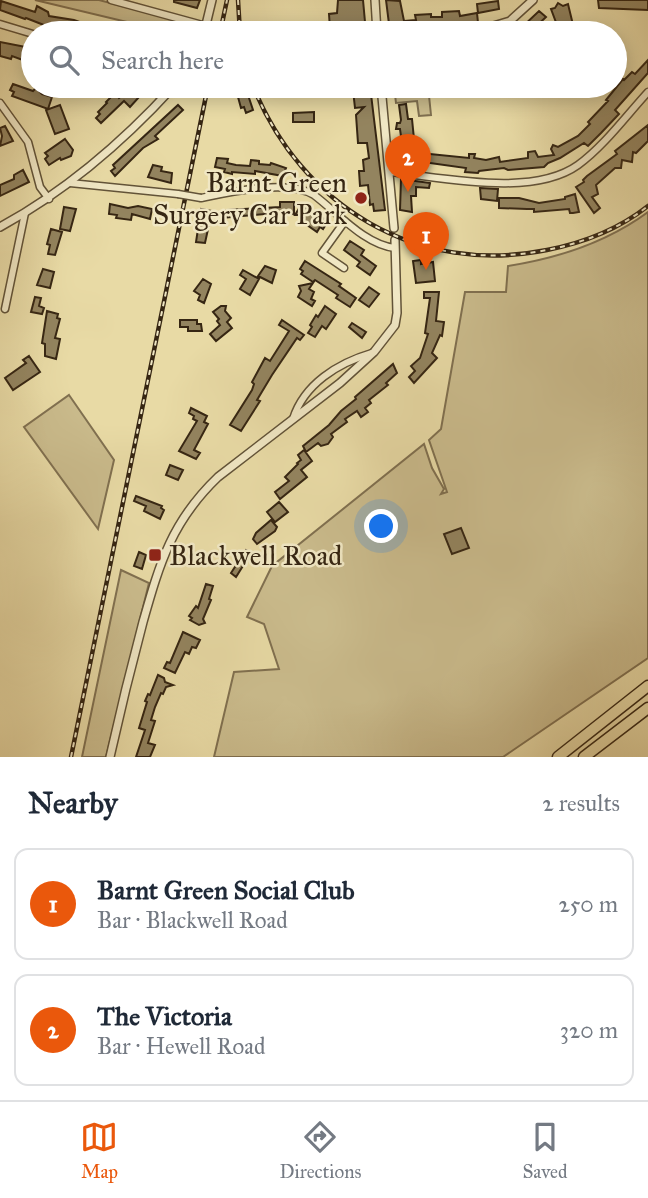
<!DOCTYPE html>
<html lang="en">
<head>
<meta charset="utf-8">
<style>
  body { margin:0; font-family:"IM FELL Great Primer",serif; background:#f6f6f7; color:#1f2937 }
  .you { position:absolute; left:382px; top:527px; width:24px; height:24px; margin:-18px; border:5px solid #fff; border-radius:50%; background:#1a73e8; box-shadow:0 0 0 10px #1a73e833 }
  .badge { display:grid; place-items:center; width:46px; height:46px; border-radius:50%; background:#ea580c; color:#fff; font-size:23px; font-weight:700 }
  .pin { position:absolute; translate:-50% -58px; filter:drop-shadow(0 2px 4px #0008) }
  .pin::after { content:''; position:absolute; top:37px; width:24px; height:21px; background:inherit; clip-path:polygon(0 0,100% 0,50% 100%) }
  .list { margin:0; padding:0; list-style:none }
  h2 { display:flex; justify-content:space-between; align-items:center; height:91px; margin:0; padding:0 28px; font-size:30px }
  h2 small { font-size:23px; font-weight:400; color:#747a83 }
  .list li { display:grid; grid-template-columns:46px 1fr auto; gap:21px; align-items:center; box-sizing:border-box; height:112px; margin:0 14px 14px; padding:0 14px; border:2px solid #e0e1e3; border-radius:14px }
  .list b { display:block; font-size:26px; white-space:nowrap }
  .list p { margin:0; font-size:23px; white-space:nowrap; color:#747a83 }
  .list em { font-size:23px; font-style:normal; color:#747a83 }
  .icon { flex:none; width:38px; height:38px; fill:none; stroke:currentColor; stroke-width:2; stroke-linecap:round; stroke-linejoin:round }
  .map { position:relative; flex:none; width:648px; height:757px; overflow:hidden }
  .search { position:absolute; background:#fff; box-shadow:0 4px 18px #0003; left:21px; right:21px; top:21px; height:77px; display:flex; align-items:center; gap:18px; box-sizing:border-box; padding:0 24px; border-radius:38px; color:#747a83; font-size:26px }
  .sheet { height:343px; background:#fff }
  nav { display:flex; justify-content:space-around; align-items:center; box-sizing:border-box; height:98px; border-top:2px solid #e0e1e3; background:#fff; font-size:19px; color:#747a83 }
  nav a { display:grid; justify-items:center; gap:4px }
  nav .on { color:#ea580c }
  .map>svg:first-child { display:block }
</style>
</head>
<body>
<div class="map">
<svg width="648" height="757" viewBox="0 0 648 757">
  <rect width="100%" height="100%" fill="#e8daa5"/>
  <filter id="stains"><feTurbulence type="fractalNoise" baseFrequency=".00286" numOctaves="4"/><feColorMatrix values="0 0 0 0 .2 0 0 0 0 .09 0 0 0 0 .02 0 0 0 .5 -.17"/></filter>
  <radialGradient id="worn" r=".72"><stop offset=".6" stop-color="#630" stop-opacity="0"/><stop offset="1" stop-color="#630" stop-opacity=".3"/></radialGradient>
  <!-- green -->
  <path fill="#cabb8c" stroke="#807050" stroke-width="2" d="M35 0H99L201 27 199 33H173Z
    M394 86H428L431 115 419 116 417 101 396 103Z
    M648 212V658L503 757H214L234 672 279 669 264 624 247 617 272 566 424 444 432 468 444 489 441 494 447 492 429 440 441 429 465 292H506L508 266C559 258 606 243 648 212Z
    M69 395 114 460 98 529 24 427Z
    M121 570 149 583 106 757H82Z"/>
  <!-- building -->
  <path fill="#93845f" stroke="#362613" stroke-width="2" d="M174 0H200L197 8 174 2Z
    M338 0H363L366 33H345V28L330 29 329 14 337 13Z
    M386 0 400 1 404 21 416 20 415 15 431 14V17H442V12L459 11 460 16 477 13 478 23 451 27 450 24 421 25 422 29 390 32Z
    M598 0H648V10L599 8Z
    M1 1 35 12 37 6 48 12 49 16 74 20 96 28 97 25 105 28 103 33H83L69 29 68 33 54 29 26 18 25 19 0 10Z
    M498 1 499 9 478 13 477 4Z
    M558 3 563 6 568 4 575 33H560L551 9 555 8Z
    M539 11 546 17 529 33H524L520 29Z
    M0 42 31 48 30 53H33V60L29 58 28 62 12 56 11 59 0 56Z
    M648 60V73L615 110 619 114 601 133 588 146 584 143 560 158 548 163 544 167 508 170 504 168 479 171 478 173 465 172 466 168 423 162 408 163 407 151H403L400 129H396L397 123H400L401 120 399 105 406 104 408 119H412L415 149 420 153 469 158V154H475L474 158 486 160 499 157 500 162 528 158V152L535 151 538 157 554 155 551 149 553 145 558 147 578 136 590 124 588 122 608 101 606 100 623 79 624 80 632 72 635 74Z
    M13 84 33 91 36 88 42 94 52 97 48 109 12 96 14 92 10 90Z
    M133 86 142 92 140 96 130 107 124 101 101 123 96 118 100 114 98 112 107 103 106 102 115 93 119 98Z
    M235 86H245L253 110 246 113 244 107 241 108Z
    M357 86H370L385 210 374 211 373 204 370 205 368 185 360 186 359 171H364L363 160 369 158 367 143H358L356 115 364 107 355 108 353 90H357Z
    M60 105 69 129 55 134 46 110Z
    M178 105 183 110 155 136 158 139 143 148 115 176 111 171 115 168 113 165Z
    M314 112V122H293V113Z
    M648 125V141L636 153 633 152 632 162 622 160 621 168H615L596 185 598 194 592 197 600 208 594 213 576 187 584 182 583 180 587 176 617 154 615 151Z
    M5 126 13 141 0 146 2 136 0 128Z
    M65 139 73 150 71 156 61 160 60 158 49 165 45 159 48 156 45 153Z
    M217 158 228 159 227 163 236 165 250 166 251 160 259 161V164L270 165 271 163 286 168 283 176 255 171V174L232 172V174L224 172 225 169 215 167Z
    M153 165 162 167 161 171 172 173 171 183 148 177Z
    M23 170 29 182 0 196V185L14 179V175Z
    M401 179 430 183 429 188 416 187V196H411L412 212 400 210Z
    M480 188 498 189 497 201 481 199Z
    M575 194 579 212 573 213H570L569 209 534 212V209H527L499 208V198H519L539 203 565 199V197Z
    M280 202H294V214L276 213 222 218V212L227 210 280 207Z
    M110 204 128 208 138 206 152 209 150 219 132 214 131 220 116 218 117 215 109 214Z
    M301 205 328 221 323 229 320 227 317 232 300 220 304 215H295Z
    M64 207 76 209 70 231 60 229Z
    M201 209 212 211 205 243 196 242Z
    M51 229 62 232 55 255 48 254 50 245 47 244Z
    M350 241 364 250 361 255 376 266 370 275 357 266 360 262 344 250Z
    M421 260V264L433 262 435 281 416 283 413 261Z
    M305 261 341 284 339 286 356 298 350 307 336 298 338 295 315 280 313 282 301 274 303 271 300 269Z
    M265 266 276 270 272 283 258 276Z
    M43 269 54 272 50 288 37 285Z
    M243 270 259 279 250 295 240 289 246 279 240 275Z
    M203 279 211 284 204 303 198 300 200 295 194 291Z
    M313 283 309 289 314 292 311 299 315 301 312 306 298 297 301 291 299 286Z
    M369 287 379 294 369 307 359 300Z
    M424 292H439L436 321 444 322 442 336 440 335 432 353 437 358 414 383 409 377 415 371 411 366 420 358 428 334 425 333 430 298H424Z
    M35 297 41 298 39 306 44 308 42 314 31 312Z
    M221 306H226L225 311 231 318 227 322 232 328 216 341 210 334 220 325 217 321 219 319 213 312Z
    M325 306 336 314 326 329 322 326 315 337 308 333 312 327 310 325 316 315 318 317Z
    M47 311 58 314 57 318 60 319 55 338 60 339 56 359 45 356V344L42 343Z
    M180 320H197V324H201L202 331H188V327H180Z
    M282 320 304 335 300 340 297 338 272 375 257 400 260 401 241 431 230 425 252 390 254 384 252 382 265 358 270 361 289 331 279 325Z
    M352 323 366 332 362 338 349 327Z
    M29 356 40 372 13 390 5 378 26 363 23 360Z
    M393 364 397 373 386 383 388 385 369 400 371 403 365 408 368 412 361 417 357 411 345 419 347 422 331 434 333 437 328 444 321 446 318 443 306 452 303 446 329 425 341 411 356 399 355 397Z
    M191 408 207 416 204 422 208 424 194 450 200 453 196 459 179 451 197 421 193 419 194 416 189 413Z
    M304 450 312 461 301 470 307 477 280 499 275 492 289 481 285 477 298 464 297 463 301 460 298 455Z
    M170 465 183 470 178 480 166 475Z
    M136 496 162 506 161 508 164 510 160 519 144 511 146 506 134 501Z
    M279 502 288 512 275 522 267 512Z
    M271 520 277 527 275 531 257 544 253 539 256 533Z
    M461 528 469 548 452 554 444 534Z
    M246 550 251 553 236 577 231 573Z
    M139 552 146 555 142 569 134 566Z
    M206 584 213 586 209 599 211 600 203 619 205 623 199 625 190 620 192 618 189 616 196 606 198 608Z
    M183 632 200 640 196 648 192 647 189 654 185 652 175 673 164 668 167 662 170 663Z
    M158 675 164 678 165 682 173 685 166 687 163 694 161 693 155 707 151 720 155 721 148 743 155 745 150 757H136L145 730 139 728 147 702 145 701 148 694 150 695Z"/>
  <g fill="none" stroke-linecap="round" stroke-linejoin="round">
    <!-- minor casing -->
    <g stroke="#625338" stroke-width="9">
      <path id="minor" d="M111 0 206 26
        M0 24 33 34
        M149 86 162 98
        M0 103 28 142 40 187 49 199
        M389 172C442 177 532 198 578 165 604 146 626 116 648 92
        M70 183 178 194
        M201 198C231 192 288 179 314 195 338 213 365 245 395 248
        M344 268 322 253 345 221
        M5 309 25 213
        M293 419C304 384 338 363 372 353"/>
    </g>
    <!-- tertiary casing -->
    <g stroke="#625338" stroke-width="10">
      <path id="tertiary" d="M375 0 377 33
        M204 33 212 0
        M470 33 510 21 533 0
        M381 86 394 228
        M0 227C66 191 123 142 174 86
        M110 757C120 712 131 667 143 622 160 562 172 521 218 477L340 383 374 352 395 325 397 313 395 240"/>
    </g>
    <!-- motorway casing -->
    <g stroke="#362613" stroke-width="13">
      <path id="motorway" d="M558 757 648 686
        M584 757 648 708"/>
    </g>
    <!-- minor -->
    <use href="#minor" stroke="#f0e7c4" stroke-width="6"/>
    <!-- tertiary -->
    <use href="#tertiary" stroke="#f0e7c4" stroke-width="7"/>
    <!-- motorway -->
    <use href="#motorway" stroke="#e8daa5" stroke-width="10"/>
    <!-- rail casing -->
    <g stroke="#362613" stroke-width="4.5">
      <path id="rail" d="M238 0 240 33
        M220 33 227 0
        M253 86C302 207 417 276 547 250 583 243 619 229 648 206
        M71 757 208 86"/>
    </g>
    <!-- rail -->
    <use href="#rail" stroke="#f0e7c4" stroke-width="2" stroke-dasharray="5" stroke-linecap="butt"/>
    <!-- minor-bridge casing -->
    <g stroke="#625338" stroke-width="9" stroke-linecap="butt">
      <path id="minor-bridge" d="M178 194 201 198"/>
    </g>
    <!-- minor-bridge -->
    <use href="#minor-bridge" stroke="#f0e7c4" stroke-width="6"/>
  </g>
  <!-- markers -->
  <g fill="#8f2418" stroke="#f0e7c4" stroke-width="2.5">
    <circle cx="361" cy="198" r="7"/>
    <rect x="148" y="548" width="14" height="14" rx="3.5"/>
  </g>
  <g text-anchor="middle" dominant-baseline="central" stroke-width="5" stroke-linejoin="round" paint-order="stroke">
    <!-- poi labels -->
    <g font-size="28" fill="#362613" stroke="#f0e7c4" text-anchor="end">
      <text x="347" y="182">Barnt Green<tspan x="347" dy="32">Surgery Car Park</tspan></text>
      <text x="169" y="555" text-anchor="start">Blackwell Road</text>
    </g>
  </g>
  <rect width="100%" height="100%" filter="url(#stains)"/>
  <rect width="100%" height="100%" fill="url(#worn)"/>
</svg>
<div class="you"></div>
<div class="pin badge" style="left:426px;top:270px">1</div>
<div class="pin badge" style="left:408px;top:192px">2</div>
<div class="search"><svg class="icon" aria-label="search" viewBox="0 0 24 24"><circle cx="10" cy="10" r="6"/><path d="M15 15l6 6"/></svg>Search here</div>
</div>
<section class="sheet">
<h2>Nearby<small>2 results</small></h2>
<ul class="list">
<li><span class="badge">1</span><div><b>Barnt Green Social Club</b><p>Bar · Blackwell Road</p></div><em>250 m</em></li>
<li><span class="badge">2</span><div><b>The Victoria</b><p>Bar · Hewell Road</p></div><em>320 m</em></li>
</ul>
</section>
<nav>
<a class="on"><svg class="icon" aria-label="map" viewBox="0 0 24 24"><path d="M3 6l6-2 6 2 6-2v14l-6 2-6-2-6 2zM9 4v14M15 6v14"/></svg>Map</a>
<a><svg class="icon" aria-label="directions" viewBox="0 0 24 24"><path d="M12 3l9 9-9 9-9-9zM9 14v-3h6M13 9l2 2-2 2"/></svg>Directions</a>
<a><svg class="icon" aria-label="saved" viewBox="0 0 24 24"><path d="M7 4h10v16l-5-4-5 4z"/></svg>Saved</a>
</nav>
</body>
</html>
